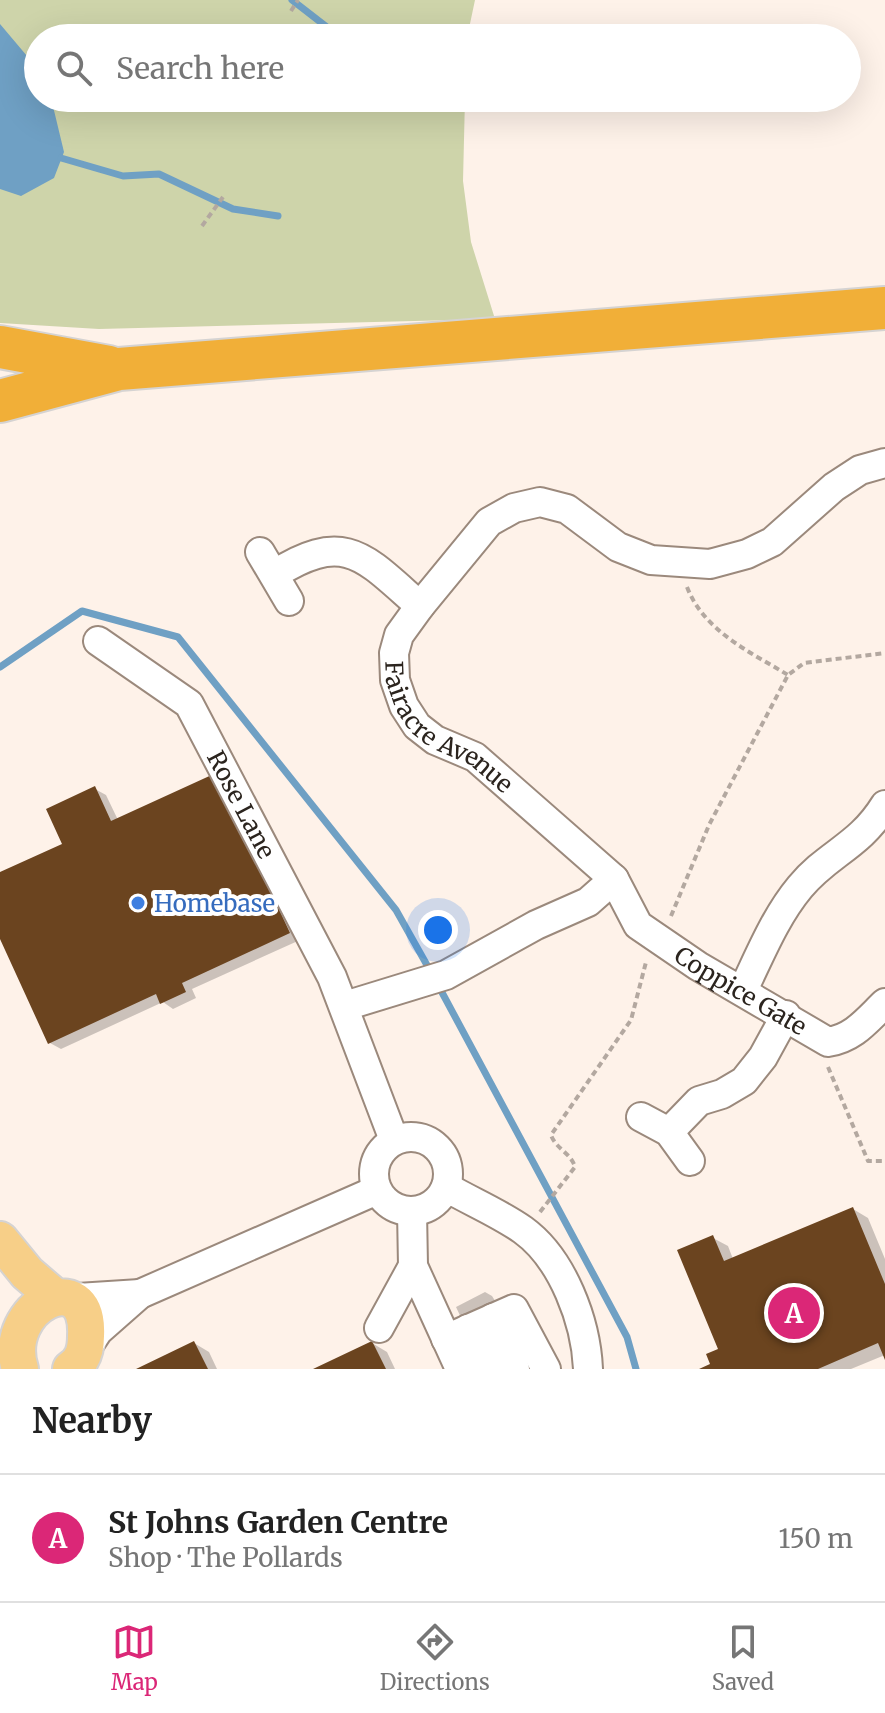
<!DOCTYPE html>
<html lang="en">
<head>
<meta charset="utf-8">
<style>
  body { margin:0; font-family:Merriweather,serif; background:#f2f2f2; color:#222 }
  .you { position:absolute; left:438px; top:930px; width:28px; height:28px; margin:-20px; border:6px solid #fff; border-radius:50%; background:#1a73e8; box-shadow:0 0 0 12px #1a73e833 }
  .badge { display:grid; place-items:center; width:52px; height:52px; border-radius:50%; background:#db2777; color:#fff; font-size:26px; font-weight:700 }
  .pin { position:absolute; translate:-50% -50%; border:4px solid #fff; box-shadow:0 2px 8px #0006 }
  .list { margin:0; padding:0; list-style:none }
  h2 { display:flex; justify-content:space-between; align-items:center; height:104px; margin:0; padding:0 32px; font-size:34px }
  h2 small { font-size:26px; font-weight:400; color:#767676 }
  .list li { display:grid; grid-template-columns:52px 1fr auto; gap:24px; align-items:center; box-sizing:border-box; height:128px; padding:0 32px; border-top:2px solid #e0e0e0 }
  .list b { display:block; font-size:30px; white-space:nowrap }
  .list p { margin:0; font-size:26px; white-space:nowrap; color:#767676 }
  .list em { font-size:26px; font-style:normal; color:#767676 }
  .icon { flex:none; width:44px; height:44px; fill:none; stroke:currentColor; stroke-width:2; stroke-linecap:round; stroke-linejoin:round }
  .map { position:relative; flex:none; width:885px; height:1369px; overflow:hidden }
  .search { position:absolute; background:#fff; box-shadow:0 8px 32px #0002; left:24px; right:24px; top:24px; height:88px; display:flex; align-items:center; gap:20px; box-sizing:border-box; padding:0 28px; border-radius:44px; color:#767676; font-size:30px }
  .sheet { height:232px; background:#fff }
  nav { display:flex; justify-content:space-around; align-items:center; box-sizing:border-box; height:112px; border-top:2px solid #e0e0e0; background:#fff; font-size:22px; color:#767676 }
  nav a { display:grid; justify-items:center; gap:4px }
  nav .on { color:#db2777 }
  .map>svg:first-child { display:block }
</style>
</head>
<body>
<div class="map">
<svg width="885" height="1369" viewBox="0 0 885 1369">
  <rect width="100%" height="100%" fill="#fef2e9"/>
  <!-- green -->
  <path fill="#ced4aa" d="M0 0H475L467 38H38V98H465L463 181 471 242 495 319 99 329 0 323Z"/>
  <!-- water -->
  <path fill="#6fa0c4" d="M0 24 38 69V98H51L64 152 54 178 21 196 0 189Z"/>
  <!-- shadow -->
  <path fill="#0003" d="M216 775 300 940 192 989 196 998 173 1009 163 1002 61 1049 50 1043 0 935V874L65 845 95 789 106 795 118 820Z
    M853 1209 868 1218 885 1259V1355L851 1369H705L713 1365 721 1350 713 1238 728 1246 733 1259Z
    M485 1292 492 1296 538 1369H473L465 1326 456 1307Z
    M194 1343 209 1352 217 1369H140Z
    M372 1343 387 1352 395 1369H318Z"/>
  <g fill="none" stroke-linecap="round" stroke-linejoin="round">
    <!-- stream -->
    <path stroke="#6fa0c4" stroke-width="7" d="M292 0 341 38
      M61 158 123 176 159 174 233 209 278 216
      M0 667 82 611 178 637 396 910 432 974
      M438 985 627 1337 636 1369"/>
  </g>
  <!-- building -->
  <path fill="#6b441f" d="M216 773 290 933 182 983 186 992 160 1004 156 994 48 1044 0 939V872L62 844 46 809 95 786 111 821Z
    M853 1207 885 1284V1360L878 1343 818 1369H699L710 1364 706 1354 718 1349 677 1250 713 1235 724 1261Z
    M194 1341 208 1369H136Z
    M372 1341 386 1369H313Z"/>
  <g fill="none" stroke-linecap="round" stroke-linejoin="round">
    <!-- minor casing -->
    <g stroke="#9b897c" stroke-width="32">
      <g id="minor">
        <path id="s1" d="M885 463 860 470 834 487 772 542 747 554 710 564 651 560 618 547 567 509 540 502 514 508 489 522 420 606 399 635 394 653 395 680 404 706 417 726 435 740 475 757 614 879 638 925 698 966 828 1042C854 1038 867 1020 885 1003"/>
        <path d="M260 552 289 601"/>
        <path d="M275 574C346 529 365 558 420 606"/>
        <path id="s2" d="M98 641 189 704 332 977 394 1140"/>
        <path d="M743 990C760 955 775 917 800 887 828 853 859 847 885 805"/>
        <path d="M345 1006 446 975 536 925 588 902 614 879"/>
        <path d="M641 1117 669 1132 690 1161"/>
        <path d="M669 1132 699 1101 722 1094 744 1081 763 1057 786 1015"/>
        <circle cx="411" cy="1174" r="37"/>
        <path d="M446 1187C472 1202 499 1213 523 1230 563 1259 586 1322 588 1369"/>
        <path d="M412 1211 413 1266 460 1369"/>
        <path d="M62 1299 140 1294"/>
        <path d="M493 1318 515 1369"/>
        <path d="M379 1328 413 1266"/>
        <path d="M468 1329 487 1369"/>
        <path d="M446 1339 514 1309 546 1369"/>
        <path d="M86 1349 98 1331 140 1294 377 1190"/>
      </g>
    </g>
    <!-- major casing -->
    <g stroke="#d5d3d2" stroke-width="40">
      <path id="major" d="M0 1240 27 1273 55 1297
        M20 1369C0 1306 90 1262 86 1336 86 1350 83 1361 71 1369"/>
    </g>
    <!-- highway casing -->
    <g stroke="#d5d3d2" stroke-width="46">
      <path id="highway" d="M0 347 109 367
        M0 401 119 369 885 308"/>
    </g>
    <!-- path -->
    <path stroke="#b3a8a0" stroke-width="4" stroke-dasharray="6 4" stroke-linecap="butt" d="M291 11 298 0
      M202 226 223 197
      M687 587C704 631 750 652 788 675
      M671 916 709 825 788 675 804 663 885 653
      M828 1067 868 1161H885
      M540 1212 575 1167C571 1153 556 1149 551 1135L631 1020 646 962"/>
    <!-- minor -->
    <use href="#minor" stroke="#fff" stroke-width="28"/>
    <!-- major -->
    <use href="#major" stroke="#f7cf88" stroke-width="36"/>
    <!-- highway -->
    <use href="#highway" stroke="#f1af38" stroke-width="42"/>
  </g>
  <!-- markers -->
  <circle fill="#3f7fe0" stroke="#fff" stroke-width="3" cx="138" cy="903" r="8"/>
  <g text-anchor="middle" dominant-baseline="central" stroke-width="8" stroke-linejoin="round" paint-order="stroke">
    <!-- street labels -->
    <g font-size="24" fill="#2b241e" stroke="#fff">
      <text stroke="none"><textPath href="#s1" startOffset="710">Fairacre Avenue</textPath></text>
      <text stroke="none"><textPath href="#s2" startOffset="224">Rose Lane</textPath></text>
      <text stroke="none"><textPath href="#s1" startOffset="1114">Coppice Gate</textPath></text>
    </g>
    <!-- shop labels -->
    <g font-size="24" fill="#366cbe" stroke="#fff" text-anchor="start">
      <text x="154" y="903">Homebase</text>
    </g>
  </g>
</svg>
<div class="you"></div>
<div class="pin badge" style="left:794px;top:1313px">A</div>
<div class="search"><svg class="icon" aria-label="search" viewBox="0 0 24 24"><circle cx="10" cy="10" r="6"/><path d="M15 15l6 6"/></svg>Search here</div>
</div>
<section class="sheet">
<h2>Nearby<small></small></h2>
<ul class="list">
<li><span class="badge">A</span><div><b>St Johns Garden Centre</b><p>Shop · The Pollards</p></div><em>150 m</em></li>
</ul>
</section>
<nav>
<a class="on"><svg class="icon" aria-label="map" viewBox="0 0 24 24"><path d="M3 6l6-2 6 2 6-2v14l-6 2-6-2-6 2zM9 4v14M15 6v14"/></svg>Map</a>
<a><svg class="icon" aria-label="directions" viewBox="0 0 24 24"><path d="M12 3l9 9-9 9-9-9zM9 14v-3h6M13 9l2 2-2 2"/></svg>Directions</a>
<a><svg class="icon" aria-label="saved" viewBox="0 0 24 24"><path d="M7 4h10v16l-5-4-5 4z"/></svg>Saved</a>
</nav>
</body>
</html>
